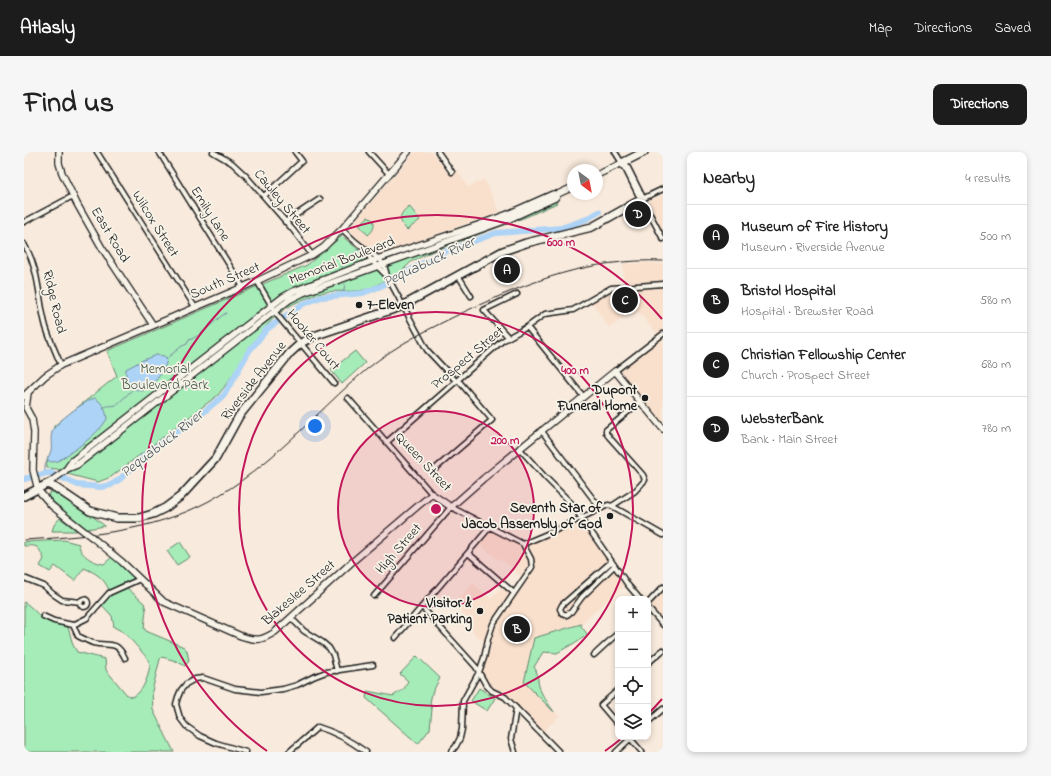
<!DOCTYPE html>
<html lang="en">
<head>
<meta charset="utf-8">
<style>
  body { margin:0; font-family:"Indie Flower",sans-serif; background:#f6f6f6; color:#222 }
  .controls { position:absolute; right:12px; bottom:12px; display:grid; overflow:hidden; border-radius:8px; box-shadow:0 2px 6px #0003 }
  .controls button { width:36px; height:36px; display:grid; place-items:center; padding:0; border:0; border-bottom:1px solid #e0e0e0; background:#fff; color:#222; font:20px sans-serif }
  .compass { position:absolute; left:543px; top:12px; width:36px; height:36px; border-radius:50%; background:#fff; box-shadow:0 2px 6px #0003; rotate:148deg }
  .you { position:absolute; left:291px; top:274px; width:14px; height:14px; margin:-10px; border:3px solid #fff; border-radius:50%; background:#1a73e8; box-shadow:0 0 0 6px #1a73e833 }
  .badge { display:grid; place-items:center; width:26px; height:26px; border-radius:50%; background:#1c1c1c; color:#fff; font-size:13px; font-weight:700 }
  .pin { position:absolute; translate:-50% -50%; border:2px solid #fff; box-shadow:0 1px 4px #0006 }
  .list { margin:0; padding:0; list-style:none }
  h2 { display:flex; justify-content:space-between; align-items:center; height:52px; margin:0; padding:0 16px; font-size:17px }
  h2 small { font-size:13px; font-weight:400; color:#767676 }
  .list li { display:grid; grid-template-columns:26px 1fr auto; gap:12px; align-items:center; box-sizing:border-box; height:64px; padding:0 16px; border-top:1px solid #e0e0e0 }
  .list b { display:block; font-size:15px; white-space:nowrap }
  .list p { margin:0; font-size:13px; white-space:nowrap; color:#767676 }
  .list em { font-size:13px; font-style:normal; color:#767676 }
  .icon { flex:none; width:22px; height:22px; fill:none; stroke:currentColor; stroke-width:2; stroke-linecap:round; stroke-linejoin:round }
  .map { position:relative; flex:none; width:639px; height:600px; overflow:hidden; border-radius:8px }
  header { display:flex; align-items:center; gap:24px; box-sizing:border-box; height:56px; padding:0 20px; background:#1c1c1c; color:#fff }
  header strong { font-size:19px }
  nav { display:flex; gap:22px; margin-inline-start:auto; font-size:14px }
  .intro { display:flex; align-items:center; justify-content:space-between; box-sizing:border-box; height:96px; padding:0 24px }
  h1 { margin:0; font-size:28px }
  .button { padding:10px 18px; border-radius:8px; background:#1c1c1c; color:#fff; font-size:14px; font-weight:700 }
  main { display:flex; gap:24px; padding:0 24px }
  aside { flex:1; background:#fff; border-radius:8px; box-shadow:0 2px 6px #0003 }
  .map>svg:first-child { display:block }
</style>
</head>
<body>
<header>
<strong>Atlasly</strong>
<nav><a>Map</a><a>Directions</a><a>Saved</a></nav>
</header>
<div class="intro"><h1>Find us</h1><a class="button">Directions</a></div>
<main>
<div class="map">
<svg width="639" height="600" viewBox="0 0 639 600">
  <rect width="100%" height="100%" fill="#f8eadc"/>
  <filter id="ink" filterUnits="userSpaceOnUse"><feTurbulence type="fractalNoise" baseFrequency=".025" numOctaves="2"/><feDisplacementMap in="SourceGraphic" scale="8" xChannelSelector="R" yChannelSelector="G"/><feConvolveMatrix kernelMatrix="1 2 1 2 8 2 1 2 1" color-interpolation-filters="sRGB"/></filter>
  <g filter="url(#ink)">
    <!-- built -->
    <path fill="#f9e0cd" d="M391 0H408L425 22 433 18 444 35 460 27 476 60 356 102 343 95 327 80 326 75Z
      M639 43V79L624 49Z
      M621 111 639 112V281L588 218 634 183 615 160 601 165 585 176 565 146 586 134 600 132 599 112Z
      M557 369 601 433 557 472 510 486 500 530 535 564 519 580 485 545 473 539 463 530 458 521 464 503 466 493 450 482 432 450 449 431 467 447 482 431 490 437 498 425 482 411 472 406 455 392 467 378 492 391 497 396Z
      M639 435V466L635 468 624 456V451Z"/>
    <!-- green -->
    <path fill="#a6ecb8" stroke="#61846a" d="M527 39 533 51 502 65 407 100 387 110 375 122 367 126 365 123 360 126V129C355 132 349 135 344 137 330 141 315 138 301 140 296 141 291 143 286 145 237 160 223 208 194 243L87 325 74 330 47 323 33 317 23 316C22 306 24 308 27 300 30 293 27 283 30 274L93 224 83 199 283 113 318 84 340 102 341 109 478 61Z
      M385 54 396 68 383 78C374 68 374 63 385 54Z
      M344 65 349 68C352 74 349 79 344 83L335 73Z
      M331 199 341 211 318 232 307 218Z
      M26 340H32L43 347 60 359 67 363 81 374 63 377 27 348 24 344Z
      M36 366 53 379H28L30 373Z
      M40 388 55 392C55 403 70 411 80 412L88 405 111 426 85 438C80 426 72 421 60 416L51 429 31 414 26 420 16 414 20 407C14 394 14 393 0 394V390Z
      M156 390 166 405 153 413 143 399Z
      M102 435 120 451 122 458 120 476 122 479 160 495 163 499 165 509 161 514 152 509 138 505 136 507 128 539 129 558 150 600H0V450C7 454 11 460 17 465 23 471 35 473 44 475L49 493 53 500 81 507 82 518 103 543 108 545C111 543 114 542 116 539 121 534 128 515 125 508L101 481 90 475 88 464 78 453 83 445Z
      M557 472V474L564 483 533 501 519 500 510 515C515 522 513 527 515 534 517 543 525 552 530 560L500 530 510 486Z
      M393 504 416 526 408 541 406 551 408 557 406 577 394 592 342 546 343 539 369 544 380 537 384 529 376 522Z
      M455 536 471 546 463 559 447 549Z"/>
    <!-- water -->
    <path fill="#add3f6" stroke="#738a9f" d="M132 203 140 204 143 208C140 221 129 233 118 239 105 237 101 230 102 217L119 208Z
      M71 246C79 251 82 258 83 267 74 283 49 299 34 309 29 310 26 311 23 307 31 295 25 292 28 280 31 270 61 249 71 246Z"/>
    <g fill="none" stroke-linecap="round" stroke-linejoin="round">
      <!-- stream -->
      <path stroke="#738a9f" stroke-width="1" d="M318 115 319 111 328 105 334 97
        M319 143 321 132
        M142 207 158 194 163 192 165 188C178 184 189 169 202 161
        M79 256C85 252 86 255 92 253 94 252 108 238 110 236
        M21 321V313L24 308"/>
      <!-- river -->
      <path stroke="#add3f6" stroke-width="6" d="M0 327 23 321H28L54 333 77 335 87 333 96 327 121 303 175 264 200 243 225 199 243 177 279 152 297 145 339 141 357 134 420 100 472 81 537 76 563 67 575 60"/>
      <!-- street casing -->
      <g stroke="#1c1c1c" stroke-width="7">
        <path id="street" d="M73 0 171 155
          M135 0 219 135
          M189 0 208 11 222 24 269 78 288 103
          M345 0 365 22
          M414 0 428 20
          M591 0 598 11
          M639 37 618 47 639 87
          M240 44 278 9 271 0
          M0 70 49 44
          M261 70 296 47
          M318 77C325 84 332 91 340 96 352 105 360 107 363 124L403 198 432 229
          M0 92C16 118 14 147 22 175 26 188 32 201 37 213
          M340 97 348 109 363 124
          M434 123 447 144
          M233 129 253 163 310 231
          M503 175 559 244
          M484 185 460 158 493 142
          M591 219 639 182
          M324 246 408 342
          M517 278 576 356
          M363 290 478 189 503 175 521 162 549 158 587 136 639 132
          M495 296 521 325 547 351 604 433 616 447
          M411 317 468 268 434 228
          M588 354 611 339 621 328 619 323 585 285 582 281V278L616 250
          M444 401 490 441
          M587 410 538 453 536 457 538 461 543 463 547 460 558 445 590 414
          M0 426 20 434 29 442 38 448 57 450
          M350 444 427 355 499 392 530 379 584 353 588 354 639 383
          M56 451a4 4 0 1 1 8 0a4 4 0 1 1-8 0Z
          M624 451 639 435
          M398 455 452 515 462 533 468 539 481 545 535 600
          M624 456 639 473
          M19 464 30 469 49 473 63 466 85 441 116 427
          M267 466 280 479 298 490 305 496 309 503 313 519
          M49 473 54 484C58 486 64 489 69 491 85 495 92 487 101 506
          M371 486 466 375
          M570 503 594 481
          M624 511 639 498
          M594 538 577 553 594 573
          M624 570 639 557
          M605 585 618 600
          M222 600 192 591 176 584 162 574 156 566 152 552 154 545 157 538 162 532 171 527 179 526 211 537 237 540 259 537 273 533 289 525 302 520 349 513
          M265 600 294 575C311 580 328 590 342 600
          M427 600 432 594 436 586 438 577 439 549 455 520 460 506 464 487 469 472 508 415 507 407 499 392
          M491 600 487 587 492 556
          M592 600 608 585"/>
      </g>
      <!-- secondary casing -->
      <g stroke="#1c1c1c" stroke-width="8">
        <path id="secondary" d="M35 0V11L38 21 53 52 78 96 129 173
          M573 23 598 11
          M4 241 2 256 8 267 10 280 9 318 14 338 28 354 61 380
          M0 244 21 224 37 213 233 129 288 103 300 95 318 77 384 0
          M43 317 53 313 265 148 279 141 483 68 531 46 534 42 549 35
          M23 332 41 319 48 309 259 145 270 139 356 106 454 73 484 62 529 42H534
          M69 386 97 409 140 450 217 484C232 489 237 489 251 480L328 410 408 342 427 355 460 326 591 219 639 277"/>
      </g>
      <!-- highway casing -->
      <g stroke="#1c1c1c" stroke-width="10">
        <path id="highway" d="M0 344 23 332 32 336 66 359 93 366H115L129 362 141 356 157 344 192 306 215 264 266 201 277 191 290 184 376 155 479 99 502 91 568 75 618 47 603 17 598 11 620 0"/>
      </g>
      <!-- street -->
      <use href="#street" stroke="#f7f3e8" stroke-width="4"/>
      <!-- secondary -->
      <use href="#secondary" stroke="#f7f3e8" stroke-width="5.5"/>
      <!-- highway -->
      <use href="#highway" stroke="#f7f3e8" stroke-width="7"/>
      <!-- rail -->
      <path stroke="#1c1c1c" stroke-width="1" d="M0 388C65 384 127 380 185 349 246 316 291 261 343 217 373 192 407 176 442 159 507 129 565 106 639 109"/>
      <!-- secondary-bridge casing -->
      <g stroke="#1c1c1c" stroke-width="8" stroke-linecap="butt">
        <path id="secondary-bridge" d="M61 380 69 386"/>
      </g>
      <!-- secondary-bridge -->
      <use href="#secondary-bridge" stroke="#f7f3e8" stroke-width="5.5"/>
    </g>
  </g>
  <!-- distance rings -->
  <circle cx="412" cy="357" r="98" fill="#c2185b" fill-opacity=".12"/>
  <g fill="none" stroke="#c2185b" stroke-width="2">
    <circle cx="412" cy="357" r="98"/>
    <circle cx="412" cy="357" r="197"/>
    <path d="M638 547A295 295 0 0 1 624 562M598 586A295 295 0 0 1 581 599M243 599A295 295 0 1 1 638 167"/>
  </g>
  <!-- markers -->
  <g fill="#1c1c1c" stroke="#f7f3e8" stroke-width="1.5">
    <circle cx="335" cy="153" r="4"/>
    <circle cx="621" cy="246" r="4"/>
    <circle cx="586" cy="364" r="4"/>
    <circle cx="456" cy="459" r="4"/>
  </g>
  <g text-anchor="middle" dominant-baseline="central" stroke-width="3.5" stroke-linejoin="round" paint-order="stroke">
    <!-- street labels -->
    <g font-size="14" fill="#1c1c1c" stroke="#f7f3e8">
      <text transform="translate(258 50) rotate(50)">Cawley Street</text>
      <text transform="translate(186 62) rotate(58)">Emily Lane</text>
      <text transform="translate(131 72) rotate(58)">Wilcox Street</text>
      <text transform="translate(86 83) rotate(59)">East Road</text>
      <text transform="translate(318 109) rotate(-21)">Memorial Boulevard</text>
      <text transform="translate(201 129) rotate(-23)">South Street</text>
      <text transform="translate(30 150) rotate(77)">Ridge Road</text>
      <text transform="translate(289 188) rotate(50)">Hooker Court</text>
      <text transform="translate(444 206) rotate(-40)">Prospect Street</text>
      <text transform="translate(230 229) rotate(-52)">Riverside Avenue</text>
      <text transform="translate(399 310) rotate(47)">Queen Street</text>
      <text transform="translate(375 397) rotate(-49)">High Street</text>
      <text transform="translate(275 441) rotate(-41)">Blakeslee Street</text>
    </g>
    <!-- poi labels -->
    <g font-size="14" font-weight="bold" fill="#1c1c1c" stroke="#f7f3e8" text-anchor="end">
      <text x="343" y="153" text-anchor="start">7-Eleven</text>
      <text x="613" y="238">Dupont<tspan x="613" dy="16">Funeral Home</tspan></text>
      <text x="578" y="356">Seventh Star of<tspan x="578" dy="16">Jacob Assembly of God</tspan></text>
      <text x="448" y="451">Visitor &amp;<tspan x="448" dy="16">Patient Parking</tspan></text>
    </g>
    <!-- park labels -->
    <g font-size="14" fill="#455a4b" stroke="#f7f3e8">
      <text x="141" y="217">Memorial<tspan x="141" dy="16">Boulevard Park</tspan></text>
    </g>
    <!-- water labels -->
    <g font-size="15" font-style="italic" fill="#48535d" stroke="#f7f3e8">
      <text transform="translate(405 110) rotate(-25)">Pequabuck River</text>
      <text transform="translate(138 292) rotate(-38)">Pequabuck River</text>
    </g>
  </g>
  <circle cx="412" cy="357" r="6" fill="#c2185b" stroke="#f7f3e8" stroke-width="2"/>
  <g font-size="12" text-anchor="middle" font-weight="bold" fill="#c2185b" stroke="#f7f3e8" stroke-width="3.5" stroke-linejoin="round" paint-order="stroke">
    <text x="537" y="94">600 m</text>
    <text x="551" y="222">400 m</text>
    <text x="481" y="292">200 m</text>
  </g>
</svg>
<div class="controls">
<button>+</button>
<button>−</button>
<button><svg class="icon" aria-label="locate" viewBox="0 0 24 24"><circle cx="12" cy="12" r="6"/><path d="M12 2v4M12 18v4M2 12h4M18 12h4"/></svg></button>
<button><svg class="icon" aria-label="layers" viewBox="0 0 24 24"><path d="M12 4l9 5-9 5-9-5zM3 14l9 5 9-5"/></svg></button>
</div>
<svg class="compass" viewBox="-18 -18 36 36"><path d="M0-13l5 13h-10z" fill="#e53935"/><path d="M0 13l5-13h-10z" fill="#767676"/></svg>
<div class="you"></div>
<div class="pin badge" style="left:483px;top:118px">A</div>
<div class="pin badge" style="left:493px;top:477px">B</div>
<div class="pin badge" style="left:601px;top:148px">C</div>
<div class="pin badge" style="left:614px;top:62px">D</div>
</div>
<aside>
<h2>Nearby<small>4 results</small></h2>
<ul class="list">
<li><span class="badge">A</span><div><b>Museum of Fire History</b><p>Museum · Riverside Avenue</p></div><em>500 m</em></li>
<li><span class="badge">B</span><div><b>Bristol Hospital</b><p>Hospital · Brewster Road</p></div><em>580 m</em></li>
<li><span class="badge">C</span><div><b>Christian Fellowship Center</b><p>Church · Prospect Street</p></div><em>680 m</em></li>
<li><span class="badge">D</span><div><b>WebsterBank</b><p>Bank · Main Street</p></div><em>780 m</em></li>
</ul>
</aside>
</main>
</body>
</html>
